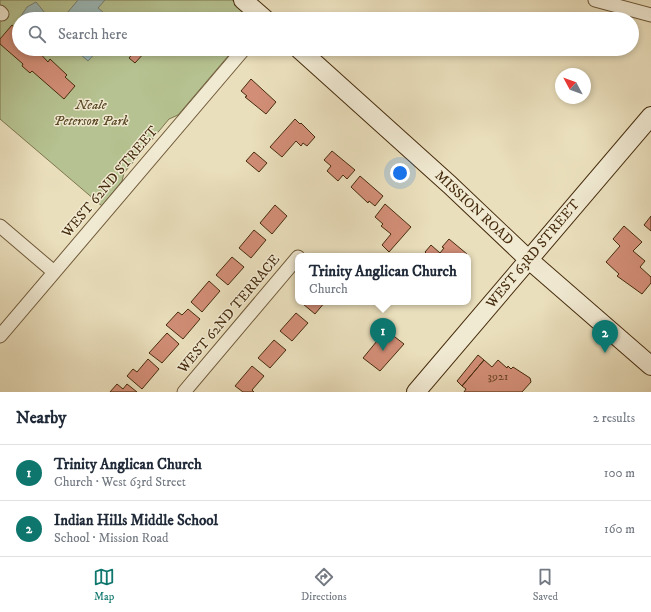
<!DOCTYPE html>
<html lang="en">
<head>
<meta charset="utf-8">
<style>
  body { margin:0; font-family:"IM FELL DW Pica",serif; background:#f6f6f7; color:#1f2937 }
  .compass { position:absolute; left:555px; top:68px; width:36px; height:36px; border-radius:50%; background:#fff; box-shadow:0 2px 6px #0003; rotate:311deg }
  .you { position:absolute; left:400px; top:173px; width:14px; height:14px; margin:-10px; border:3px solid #fff; border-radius:50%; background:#1a73e8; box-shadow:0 0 0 6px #1a73e833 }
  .badge { display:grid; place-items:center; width:26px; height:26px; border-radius:50%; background:#0f766e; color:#fff; font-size:13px; font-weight:700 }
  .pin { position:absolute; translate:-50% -33px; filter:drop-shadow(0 1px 2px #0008) }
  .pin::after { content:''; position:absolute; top:21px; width:14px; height:12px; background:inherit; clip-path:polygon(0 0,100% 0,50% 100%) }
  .popup { position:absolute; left:295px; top:253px; width:176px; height:52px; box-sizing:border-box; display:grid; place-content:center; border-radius:8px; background:#fff; filter:drop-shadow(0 1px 3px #0005); font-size:13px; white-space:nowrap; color:#747a83 }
  .popup b { font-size:15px; color:#1f2937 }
  .popup::after { content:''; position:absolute; left:50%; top:100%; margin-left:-8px; border:8px solid transparent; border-top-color:#fff }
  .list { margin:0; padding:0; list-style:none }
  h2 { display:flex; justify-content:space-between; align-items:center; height:52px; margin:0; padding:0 16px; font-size:17px }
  h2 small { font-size:13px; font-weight:400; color:#747a83 }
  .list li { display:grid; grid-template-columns:26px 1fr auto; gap:12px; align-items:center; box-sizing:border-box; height:56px; padding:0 16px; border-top:1px solid #e0e1e3 }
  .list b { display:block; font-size:15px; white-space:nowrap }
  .list p { margin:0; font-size:13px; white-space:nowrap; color:#747a83 }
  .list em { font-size:13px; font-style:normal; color:#747a83 }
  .icon { flex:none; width:22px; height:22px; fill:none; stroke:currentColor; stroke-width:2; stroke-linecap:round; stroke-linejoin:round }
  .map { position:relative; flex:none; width:651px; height:392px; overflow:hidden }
  .search { position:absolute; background:#fff; box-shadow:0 2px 6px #0003; left:12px; right:12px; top:12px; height:44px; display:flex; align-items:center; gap:10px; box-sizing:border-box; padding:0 14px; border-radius:22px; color:#747a83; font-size:15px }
  .sheet { height:164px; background:#fff }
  nav { display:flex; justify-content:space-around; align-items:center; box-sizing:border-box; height:56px; border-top:1px solid #e0e1e3; background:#fff; font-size:11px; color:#747a83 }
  nav a { display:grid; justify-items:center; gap:2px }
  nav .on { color:#0f766e }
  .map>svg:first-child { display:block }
</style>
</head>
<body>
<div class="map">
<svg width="651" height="392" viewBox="0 0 651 392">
  <rect width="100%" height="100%" fill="#eadfbc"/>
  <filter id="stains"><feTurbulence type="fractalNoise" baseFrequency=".005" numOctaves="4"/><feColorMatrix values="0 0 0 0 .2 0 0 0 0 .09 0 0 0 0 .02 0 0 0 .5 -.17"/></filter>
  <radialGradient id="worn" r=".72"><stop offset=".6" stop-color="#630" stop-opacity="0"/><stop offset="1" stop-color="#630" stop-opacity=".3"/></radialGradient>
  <!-- green -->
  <path fill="#b6c291" stroke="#7e774f" d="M0 0H232L248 14 251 19H19V49H234L178 115 169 119 124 173 122 181 102 206 0 119Z"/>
  <!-- water -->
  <path fill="#9bbaba" stroke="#798175" d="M78 0H105L98 8 111 19H62Z
    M36 2 45 13 42 19H19L27 7Z
    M74 49H99L88 61Z"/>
  <!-- building -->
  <path fill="#d28e77" stroke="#462c0d" d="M12 25 19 31V49H36L48 62 50 59 67 75 65 77 75 86 64 99 32 71 30 73 22 66 23 64 0 44V39Z
    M137 49H142L145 52 135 63 129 58Z
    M251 79 276 102 266 114 245 97 247 96 241 91Z
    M295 119 300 124 301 123 315 137 307 146 303 143 301 146 296 141 282 157 270 147Z
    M332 151 355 170 347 179 343 175 338 181 327 171 331 166 324 160Z
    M254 152 267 163 259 172 246 161Z
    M360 176 383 196 375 206 369 201 368 203 351 187Z
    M385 204 411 227 389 252 382 245 391 234 381 226 383 224 375 217Z
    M275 205 287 216 272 234 260 223Z
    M651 216V231L644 225Z
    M624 226 642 242 633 251 645 261 640 267 651 277V283L642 294 617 276 619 274 606 262 620 246 613 239Z
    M254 230 266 240 251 258 239 248Z
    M449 239 467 254 465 256H429L425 252 431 245 440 253 444 248 442 247Z
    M232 257 244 267 228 285 216 275Z
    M209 281 220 291 202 312 191 302Z
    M305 302H325L315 314 303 304Z
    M188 309 200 319 183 339 166 325 178 312 182 315Z
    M296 313 308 323 292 341 280 331Z
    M386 330 404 344 380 371 363 358Z
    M167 333 179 344 162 363 149 353Z
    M274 340 286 350 270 368 258 358Z
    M478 355 484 360 462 386 457 381Z
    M148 359 159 369 142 389 127 376 133 369 137 372Z
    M484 360 492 367 498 360 507 368 508 366 511 369 513 367 530 378 531 382 522 392H464L466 389 462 386Z
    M252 366 264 376 252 390 254 392H243L235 386Z
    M117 384 123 389 127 384 137 392H110Z"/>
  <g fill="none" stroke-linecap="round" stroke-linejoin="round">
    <!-- minor casing -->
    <g stroke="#6f5939" stroke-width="15">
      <path id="minor" d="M595 0 651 15
        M0 12 2 14
        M0 226 54 272
        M0 336 244 49
        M184 392 298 257"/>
    </g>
    <!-- secondary casing -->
    <g stroke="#462c0d" stroke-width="20">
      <path id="secondary" d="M243 0 265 19
        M299 49 450 185 528 259 651 366
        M416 392 651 116"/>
    </g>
    <!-- minor -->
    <use href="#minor" stroke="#f1ead3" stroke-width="13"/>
    <!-- secondary -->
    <use href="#secondary" stroke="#f1ead3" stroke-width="18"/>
  </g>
  <g text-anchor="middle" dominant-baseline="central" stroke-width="3" stroke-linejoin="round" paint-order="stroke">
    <!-- number labels -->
    <g font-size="12" fill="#694428">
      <text x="498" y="376">3921</text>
    </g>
    <!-- park labels -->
    <g font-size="14" font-style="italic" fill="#5c4a27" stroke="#f1ead3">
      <text x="91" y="105">Neale<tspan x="91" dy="16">Peterson Park</tspan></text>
    </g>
    <!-- street labels -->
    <g font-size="14" fill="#462c0d" stroke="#f1ead3">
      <text transform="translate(110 182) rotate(-50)">WEST 62ND STREET</text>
      <text transform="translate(474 208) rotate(43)">MISSION ROAD</text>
      <text transform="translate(533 254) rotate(-50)">WEST 63RD STREET</text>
      <text transform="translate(229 314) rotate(-50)">WEST 62ND TERRACE</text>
    </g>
  </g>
  <rect width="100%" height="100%" filter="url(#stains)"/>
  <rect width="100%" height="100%" fill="url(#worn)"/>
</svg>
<svg class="compass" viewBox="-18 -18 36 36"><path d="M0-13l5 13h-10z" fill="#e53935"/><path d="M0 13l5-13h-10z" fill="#747a83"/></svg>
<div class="you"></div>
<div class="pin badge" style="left:383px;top:351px">1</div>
<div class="popup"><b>Trinity Anglican Church</b>Church</div>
<div class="pin badge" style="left:605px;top:353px">2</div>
<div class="search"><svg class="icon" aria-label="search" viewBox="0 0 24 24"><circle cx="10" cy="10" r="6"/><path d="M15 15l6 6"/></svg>Search here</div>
</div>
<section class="sheet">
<h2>Nearby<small>2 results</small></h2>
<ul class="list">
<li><span class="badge">1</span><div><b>Trinity Anglican Church</b><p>Church · West 63rd Street</p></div><em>100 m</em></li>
<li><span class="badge">2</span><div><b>Indian Hills Middle School</b><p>School · Mission Road</p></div><em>160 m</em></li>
</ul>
</section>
<nav>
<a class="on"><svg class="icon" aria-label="map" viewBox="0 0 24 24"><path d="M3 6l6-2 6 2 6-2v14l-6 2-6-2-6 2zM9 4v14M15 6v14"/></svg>Map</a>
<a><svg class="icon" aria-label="directions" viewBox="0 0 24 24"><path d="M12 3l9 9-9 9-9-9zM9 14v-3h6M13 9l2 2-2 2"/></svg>Directions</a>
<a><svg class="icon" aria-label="saved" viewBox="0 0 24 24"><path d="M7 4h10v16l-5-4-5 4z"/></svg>Saved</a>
</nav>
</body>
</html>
